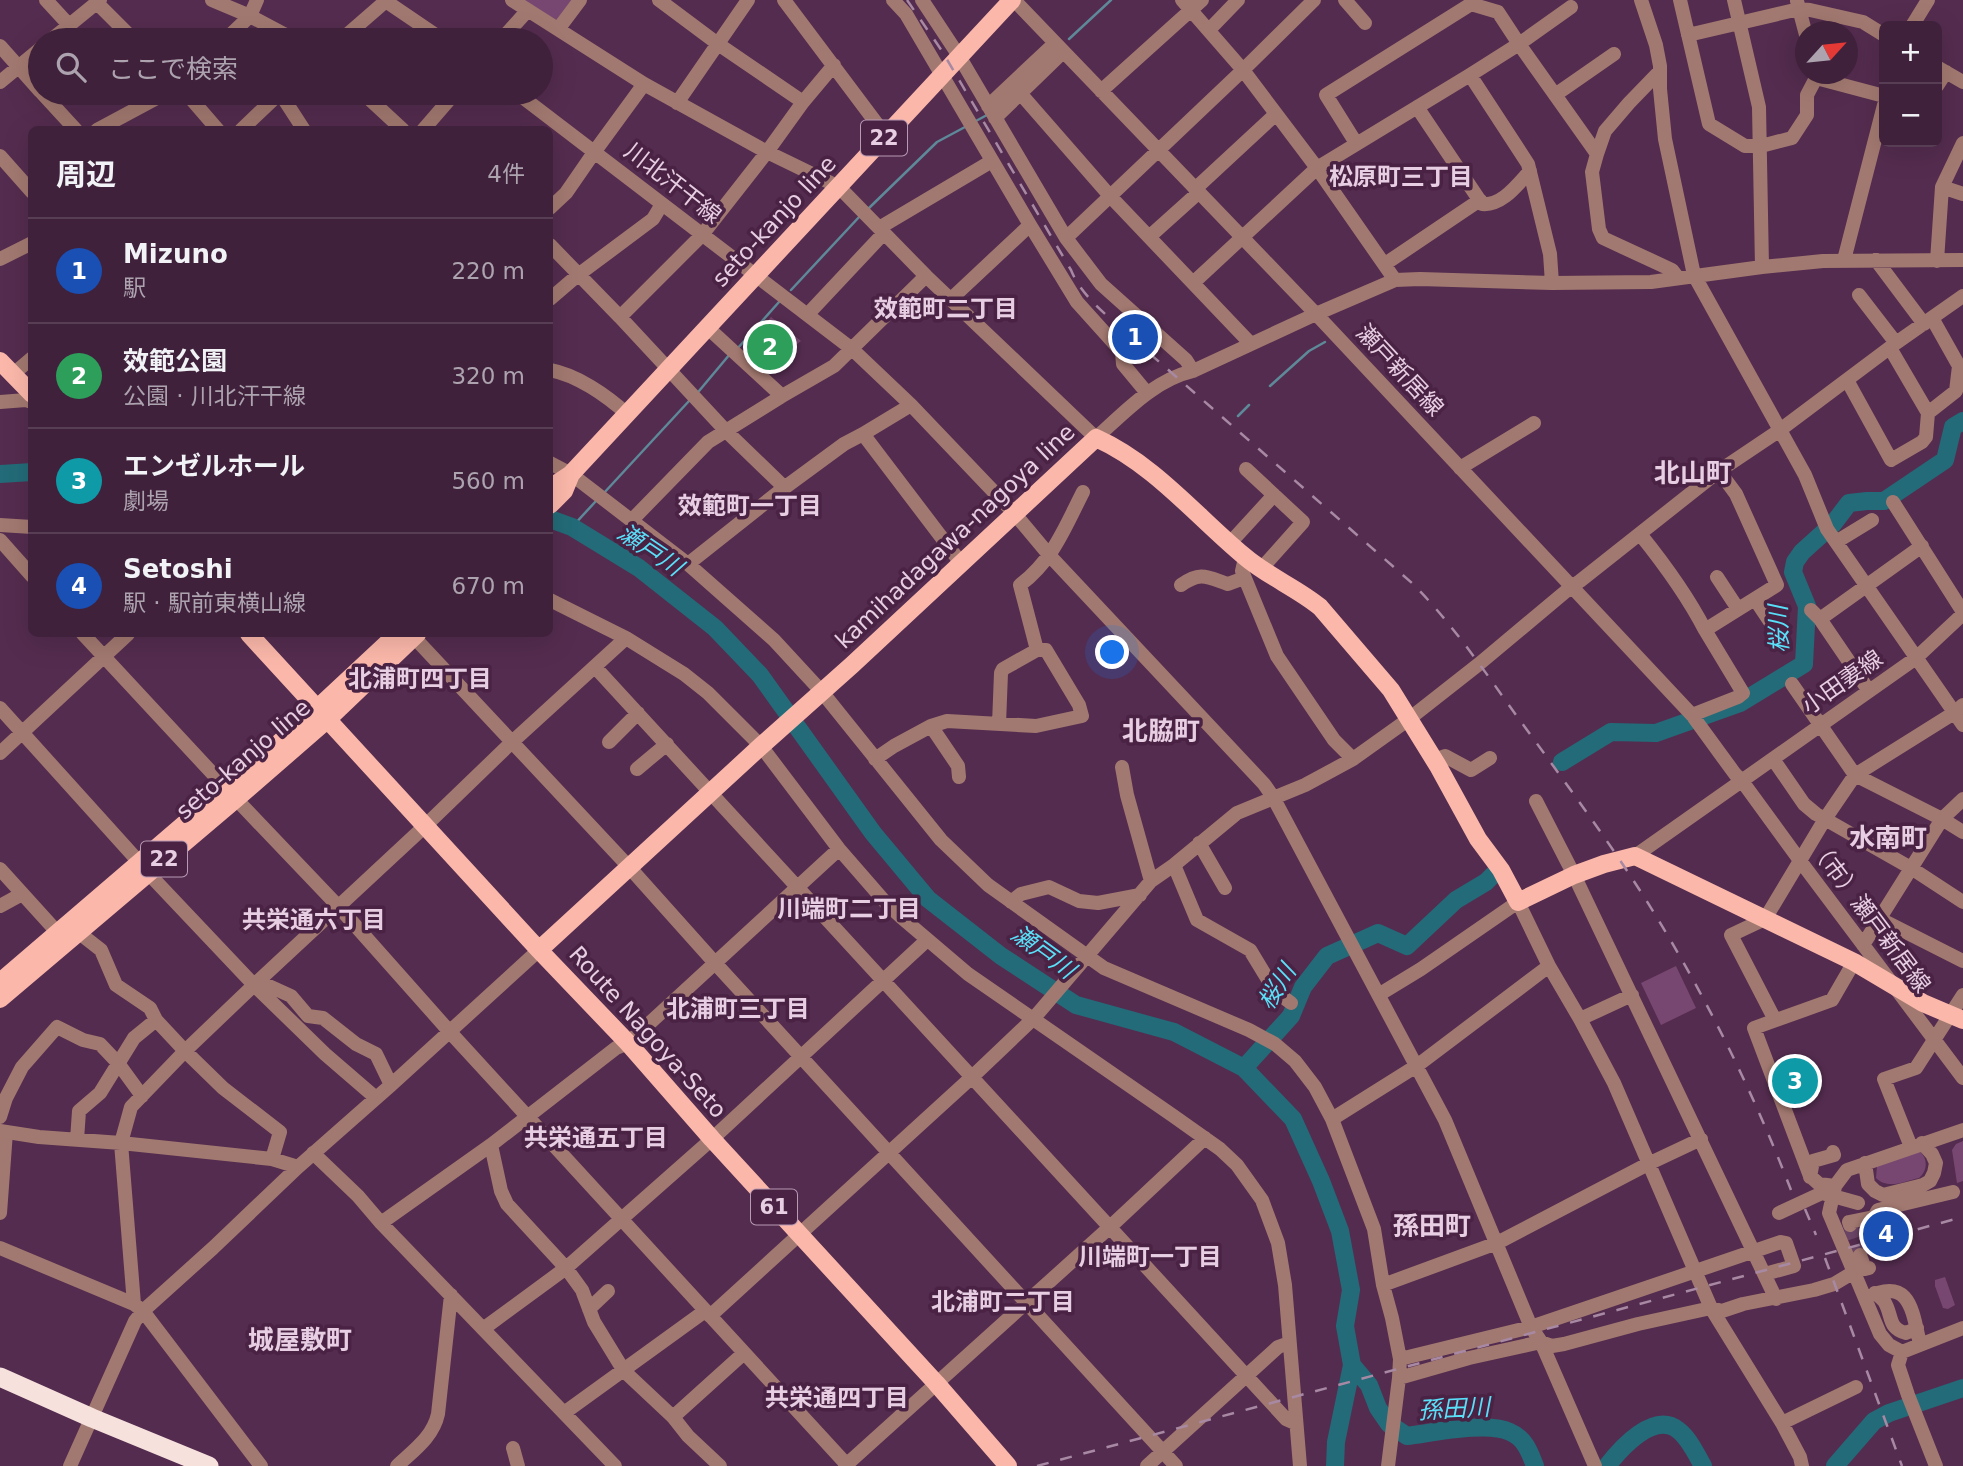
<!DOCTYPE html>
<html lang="ja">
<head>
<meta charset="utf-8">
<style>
  body { margin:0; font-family:"DejaVu Sans","Noto Sans JP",sans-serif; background:#4a2e46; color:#f1f3f6 }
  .controls { position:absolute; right:21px; top:21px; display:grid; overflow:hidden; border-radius:10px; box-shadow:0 7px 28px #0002 }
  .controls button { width:63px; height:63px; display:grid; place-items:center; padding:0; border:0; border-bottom:2px solid #583e55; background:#3f213b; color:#f1f3f6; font:35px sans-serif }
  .compass { position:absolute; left:1795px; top:21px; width:63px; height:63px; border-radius:50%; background:#3f213b; box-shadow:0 7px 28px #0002; rotate:63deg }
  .you { position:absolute; left:1113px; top:653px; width:24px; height:24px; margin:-18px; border:5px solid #fff; border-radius:50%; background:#1a73e8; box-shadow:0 0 0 10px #1a73e833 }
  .badge { display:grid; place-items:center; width:46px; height:46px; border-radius:50%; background:#8c9099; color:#fff; font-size:23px; font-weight:700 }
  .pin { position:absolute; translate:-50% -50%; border:4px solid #fff; box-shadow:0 2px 7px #0006 }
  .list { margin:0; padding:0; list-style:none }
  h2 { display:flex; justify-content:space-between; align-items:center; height:91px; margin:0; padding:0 28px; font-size:30px }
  h2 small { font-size:23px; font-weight:400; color:#ada3af }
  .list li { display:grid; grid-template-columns:46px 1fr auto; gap:21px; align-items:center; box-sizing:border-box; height:105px; padding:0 28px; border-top:2px solid #583e55 }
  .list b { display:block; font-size:26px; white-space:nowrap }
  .list p { margin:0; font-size:23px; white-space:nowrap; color:#ada3af }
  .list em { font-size:23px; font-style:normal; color:#ada3af }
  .icon { flex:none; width:38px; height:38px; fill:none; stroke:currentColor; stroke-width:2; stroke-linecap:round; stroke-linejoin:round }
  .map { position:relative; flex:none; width:1963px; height:1466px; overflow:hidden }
  .search { position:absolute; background:#3f213b; box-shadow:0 7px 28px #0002; left:28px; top:28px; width:525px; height:77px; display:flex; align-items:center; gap:18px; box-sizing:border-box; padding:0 24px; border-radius:38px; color:#ada3af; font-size:26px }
  .panel { position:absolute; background:#3f213b; box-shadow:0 7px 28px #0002; left:28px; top:126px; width:525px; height:511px; border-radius:10px }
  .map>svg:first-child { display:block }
</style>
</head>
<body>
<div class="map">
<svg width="1963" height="1466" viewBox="0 0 1963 1466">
  <rect width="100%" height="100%" fill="#542c4f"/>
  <!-- green -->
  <path fill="#784771" d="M520 0H576L558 24Z
    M771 317 801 341 762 371 741 354Z
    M1676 966 1696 1008 1661 1025 1641 983Z
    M1963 1141V1181L1957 1183 1952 1150 1956 1144Z
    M1919 1151C1928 1158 1928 1170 1919 1178 1905 1181 1888 1190 1876 1178L1877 1166Z
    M1945 1277 1955 1305 1948 1309 1943 1308 1935 1286V1280Z"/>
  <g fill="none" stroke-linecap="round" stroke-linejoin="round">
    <!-- stream -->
    <path stroke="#5e8998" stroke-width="2.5" d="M1069 39 1111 0
      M974 122 987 115
      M869 208 937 142 965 127
      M791 290 860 216
      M737 349 779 302
      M1270 386 1309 351 1325 342
      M699 391 730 354
      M1238 416 1249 405
      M603 494 689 401
      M572 527 596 501"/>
    <!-- river -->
    <path stroke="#236b78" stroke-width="18" d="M0 474 32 472
      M550 519 572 527 639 568 715 628 760 675 873 833 928 899 1001 956 1076 1005 1174 1032 1244 1068 1293 1119 1321 1181 1340 1231 1351 1290 1345 1326 1352 1365 1336 1442 1335 1466
      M1562 762 1611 732 1656 733 1740 703 1804 664 1807 606 1793 572 1795 562 1802 552 1833 524 1849 503 1867 501H1884L1945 460 1953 427 1963 421
      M1244 1068 1291 1016 1303 987 1327 956 1378 933 1407 946 1456 900 1486 882 1495 873
      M1352 1365 1369 1385 1378 1408 1389 1424 1407 1436C1432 1433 1488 1421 1510 1432 1525 1438 1530 1453 1535 1466
      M1607 1466C1621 1448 1654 1411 1678 1430 1689 1438 1696 1454 1703 1466
      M1835 1466 1874 1421 1889 1413 1963 1388"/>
    <!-- minor-tunnel -->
    <path stroke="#6a4465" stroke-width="14" stroke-dasharray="14 7" stroke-linecap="butt" d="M1850 1225 1860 1255"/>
    <!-- minor -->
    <path stroke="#a27970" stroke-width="14" d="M46 0 69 25
      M212 0 250 16 295 40
      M384 0 443 40
      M512 0 644 84 767 152 839 187 926 276 1096 438C1125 412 1154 380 1193 371L1316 314 1395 280 1420 279 1552 283 1651 282 1762 267 1823 261 1963 260
      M659 0 718 44 803 102
      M784 0 886 136
      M893 0 906 14 1030 225 1077 302 1122 352 1123 364 1147 393
      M922 0 959 56 1066 238 1101 284 1186 360 1193 371
      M1014 0 1316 314 1692 715 1735 774 1742 781 1801 862 1963 1078
      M1182 0 1243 70 1317 168 1395 280
      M1345 0 1365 23
      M1641 0 1656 45 1660 66V89L1665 139 1694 275 1805 475 1827 529 1963 725
      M1680 0 1709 124 1745 146H1761L1792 138 1807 115V95L1817 76
      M1734 0 1759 107 1762 267
      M1797 1 1806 35
      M97 3 134 40
      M1912 26 1928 0
      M559 28 580 0
      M1209 30 1238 0
      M1688 35 1799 9 1810 10 1863 22 1884 35
      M51 40 100 0
      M225 40 250 16 257 0
      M341 40 387 0
      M501 40 528 10
      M0 46 40 91
      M1937 67 1963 82
      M1659 72 1629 103 1605 131 1597 154 1592 172 1599 229 1603 238 1672 270 1678 278
      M1816 74 1820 79 1884 96
      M1470 75 1528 164 1550 254 1552 283
      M0 82 40 49
      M1937 86 1946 72
      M1101 91 1202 0
      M42 93 76 130
      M186 93 218 130
      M280 93 304 130
      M363 93 403 130
      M517 93 852 349 911 405 1014 513 1050 556 1264 784 1273 797 1445 1120 1531 1327 1541 1342 1595 1466
      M1020 93 1110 196 1251 344
      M1555 95 1614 54
      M677 103 748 0
      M988 106 1055 43
      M1417 107 1482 204C1502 206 1517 185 1530 171
      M995 118 1063 52
      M97 130 166 93
      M241 130 280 93
      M423 130 455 93
      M1356 143 1326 95 1471 4 1498 12 1519 44 1597 154
      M0 156 32 192
      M1942 187 1963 194
      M1195 189 1276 114
      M550 208 566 193 595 151 644 84
      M879 228 992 161
      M1149 237 1198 193
      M1066 238 1243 70 1314 0
      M550 245 620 317 726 431 785 488
      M0 259 32 243
      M1844 260 1884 105
      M1876 260 1924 324
      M1937 261 1942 187 1963 143
      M1385 264 1480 200
      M1193 283 1317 168 1470 75 1519 44 1571 7
      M1859 295 1896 343
      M550 299 578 275 653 219 662 204
      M951 299 1030 225
      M808 314 884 233
      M620 317 702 235 767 152 803 102 834 65
      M708 328 782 396
      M550 370C577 375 606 395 627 414
      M12 375 32 358
      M1847 380 1891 460 1922 442 1926 437 1928 413 1890 348
      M0 402 26 400 32 402
      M1928 413 1956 391 1959 366 1932 318
      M863 434 961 563
      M550 463 571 474 688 564 774 640 822 692 941 840 988 885 1104 968 1249 1030 1275 1044 1295 1061 1315 1087 1332 1119 1374 1229 1383 1285 1392 1318 1400 1359 1399 1378 1388 1466
      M1460 468 1534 423
      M1246 469 1303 522 1262 568
      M1893 502 1963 612
      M631 521 708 442 782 396 834 366 926 276
      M0 525 32 527
      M1640 534C1665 565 1687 595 1705 630
      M0 540 32 576
      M1836 542 1872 520
      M1230 543 1274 495
      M1245 558 1242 571 1277 656 1334 740 1353 759
      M688 564 780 491 844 444 863 434 911 405
      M1717 577 1738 609
      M1181 585C1201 571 1207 577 1228 584L1244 578
      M1755 599 1771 623
      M550 600 626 638 684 674 708 693 761 746 839 849 886 903 901 917 968 974 1172 1115 1220 1149 1237 1165 1262 1200 1278 1243 1285 1285 1300 1466
      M1811 610 1820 619 1869 691
      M1820 619 1922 546
      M83 634 226 788
      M411 634 630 868 715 963 1176 1466
      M595 667 1286 1419 1295 1423
      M1792 684 1855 775 1942 819 1963 832
      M0 708 139 862
      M1692 715 1738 697 1743 693 1705 630 1777 585 1736 494 1719 471
      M999 724 1001 673 1003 669 1037 650 1020 585C1053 560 1065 527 1083 492
      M931 726 958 766 959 777
      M609 742 638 713
      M0 753 128 634
      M875 759 894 746 931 726 947 721 1036 726 1082 716 1079 705 1046 650H1037
      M1773 759 1804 804 1816 814 1911 868 1963 902
      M1434 760 1445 756 1471 770 1490 758
      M1122 767 1127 795 1151 881
      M637 769 667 744
      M236 799 338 906 449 1031 848 1466
      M1536 801 1574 875 1776 1299
      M1199 843 1225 888
      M1635 856 1916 658 1963 614
      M1174 865 1197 920 1250 950 1275 991 1291 1003
      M0 869 58 933
      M148 873 254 985 325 1054 376 1098
      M1011 902 1021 894 1049 887 1079 901 1098 903 1140 895
      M0 906 22 894
      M1880 919 1963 961
      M78 932 101 950 116 985 150 1008 156 1020 185 1051 223 1088 280 1132 272 1159
      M1863 945 1942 819 1963 799
      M258 981 291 996 308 1016 323 1018 356 1044 376 1054 391 1085
      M1380 994 1421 969 1518 902 1549 966 1580 1019 1614 1083 1711 1308 1782 1423 1800 1457 1802 1466
      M1580 1019 1632 995
      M1775 1020 1731 935 1765 919 1825 819 1855 775 1954 713 1963 705
      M0 1117 6 1098 22 1067 57 1027 83 1040 100 1044 118 1063 142 1096
      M1332 1119 1418 1065 1549 966
      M0 1131 39 1137 121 1143 272 1159 298 1167
      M77 1140 79 1111 100 1093 134 1038 156 1020
      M491 1145 501 1191 507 1204 566 1268 582 1290 594 1322 624 1371 673 1417 688 1436 720 1466
      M1911 1147 1884 1079 1916 1068 1963 995
      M313 1153 358 1196 381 1223 615 1466
      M1865 1163 1868 1184 1875 1191 1883 1195 1923 1185 1930 1181 1934 1173 1936 1163 1932 1154 1922 1143
      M1810 1177 1813 1161 1834 1155 1833 1152
      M1835 1186 1819 1184 1810 1176 1754 1028 1832 1000 1854 962
      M1834 1192 1835 1186 1847 1170 1963 1130
      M1831 1204 1829 1213 1880 1334 1889 1345 1902 1352 1963 1328
      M0 1213 6 1132
      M1779 1213 1822 1193 1858 1203
      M381 1223 491 1145 616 1048 628 1043 839 849
      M1850 1225 1849 1222 1874 1217 1878 1210 1953 1192
      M0 1248 134 1304 143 1311 261 1466
      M1860 1255 1865 1269 1869 1268
      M1383 1285 1497 1243 1648 1164 1701 1139
      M1875 1293C1877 1294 1883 1300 1884 1301 1893 1315 1887 1328 1906 1333L1917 1328
      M1865 1298C1910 1276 1912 1309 1920 1344
      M134 1304 121 1143 131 1107 185 1051 254 985 425 826 512 742 626 638
      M589 1309 608 1291
      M710 1316 972 1077 1034 1018 1151 881 1174 865 1237 813 1305 785 1353 759 1409 719 1479 664 1571 587 1580 581 1719 471 1780 430 1896 343 1963 296
      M483 1329 566 1268 712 1139 927 940
      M1902 1352 1898 1365 1908 1395 1936 1466
      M1400 1359 1531 1327 1781 1242 1786 1243 1794 1266 1765 1274
      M1399 1378 1469 1358 1541 1342 1552 1346 1564 1344 1638 1324 1711 1308 1722 1311 1743 1304 1814 1290 1834 1284 1854 1272
      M564 1413 705 1311
      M673 1417 744 1353
      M1782 1423 1856 1387
      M513 1448 518 1466
      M70 1466 135 1321 143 1311 213 1248 298 1167 391 1085 539 950
      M397 1466C414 1450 433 1437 438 1414L451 1295
      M845 1466 1110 1227 1205 1138
      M1147 1466 1278 1347 1289 1343"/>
    <!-- major -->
    <path stroke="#fbb8aa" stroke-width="18" d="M0 361 32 394
      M550 488 571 474 1012 0
      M550 505 564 491 571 474
      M249 634 539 950 628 1043 712 1139 936 1383 1008 1466
      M539 950 761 746 852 665 1096 438C1154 464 1196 516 1244 556 1267 576 1297 588 1320 607L1391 690 1438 766 1478 839 1501 870 1518 902 1574 875 1604 864 1635 856 1854 962 1923 1003 1963 1020
      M0 982 294 730 397 634
      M0 999 236 799 328 719 417 634"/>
    <!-- highway -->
    <path stroke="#f6e1dd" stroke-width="19" d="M0 1377 92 1418 209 1466"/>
    <!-- rail -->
    <path stroke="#a889a3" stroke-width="2.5" stroke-dasharray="12 12" stroke-linecap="butt" d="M907 0 942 51 1071 270C1082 298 1112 319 1133 339L1412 583C1457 628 1492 683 1530 734 1578 800 1627 866 1668 936 1716 1017 1757 1102 1791 1190
      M1805 1209 1816 1235
      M1825 1258 1902 1466
      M1037 1466 1963 1217"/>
  </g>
  <g text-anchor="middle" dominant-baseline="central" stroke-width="7" stroke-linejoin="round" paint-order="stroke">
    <!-- shield labels -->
    <g fill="#492244" stroke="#b89ab3" stroke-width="2">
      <rect x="861" y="120.5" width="46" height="35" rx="5"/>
      <rect x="141" y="841.5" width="46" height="35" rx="5"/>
      <rect x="751" y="1189.5" width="46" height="35" rx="5"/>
    </g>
    <g font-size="21" font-weight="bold" fill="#e7cee2">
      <text x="884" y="138">22</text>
      <text x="164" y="859">22</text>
      <text x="774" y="1207">61</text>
    </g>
    <!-- street labels -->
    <g font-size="23" fill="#e7cee2" stroke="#492244">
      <text transform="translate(673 183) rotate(38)">川北汗干線</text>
      <text transform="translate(774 221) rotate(-47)">seto-kanjo line</text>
      <text transform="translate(1400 370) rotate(47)">瀬戸新居線</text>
      <text transform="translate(955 536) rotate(-43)">kamihadagawa-nagoya line</text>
      <text transform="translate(1842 682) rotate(-35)">小田妻線</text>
      <text transform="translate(243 759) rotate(-41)">seto-kanjo line</text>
      <text transform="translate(1870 916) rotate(53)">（市）瀬戸新居線</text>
      <text transform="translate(648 1032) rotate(48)">Route Nagoya-Seto</text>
    </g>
    <!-- neighbourhood labels -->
    <g font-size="24" font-weight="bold" fill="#e7cee2" stroke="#492244">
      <text x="1401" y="177">松原町三丁目</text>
      <text x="946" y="309">效範町二丁目</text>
      <text x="750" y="506">效範町一丁目</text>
      <text x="420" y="679">北浦町四丁目</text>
      <text x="849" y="909">川端町二丁目</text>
      <text x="314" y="920">共栄通六丁目</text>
      <text x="738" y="1009">北浦町三丁目</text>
      <text x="596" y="1138">共栄通五丁目</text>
      <text x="1150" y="1257">川端町一丁目</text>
      <text x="1003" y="1302">北浦町二丁目</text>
      <text x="837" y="1398">共栄通四丁目</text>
    </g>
    <!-- water labels -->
    <g font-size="24" font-style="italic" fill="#59dff8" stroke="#492244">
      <text transform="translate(650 550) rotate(34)">瀬戸川</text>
      <text transform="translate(1779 629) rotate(-92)">桜川</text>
      <text transform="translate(1043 952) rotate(36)">瀬戸川</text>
      <text transform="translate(1277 987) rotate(-58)">桜川</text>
      <text transform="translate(1454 1409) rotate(-3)">孫田川</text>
    </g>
    <!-- quarter labels -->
    <g font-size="26" font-weight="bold" fill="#e7cee2" stroke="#492244">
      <text x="1693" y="473">北山町</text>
      <text x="1161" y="731">北脇町</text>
      <text x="1888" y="838">水南町</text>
      <text x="1432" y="1226">孫田町</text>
      <text x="300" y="1340">城屋敷町</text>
    </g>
  </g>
</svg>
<div class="controls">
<button>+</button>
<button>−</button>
</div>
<svg class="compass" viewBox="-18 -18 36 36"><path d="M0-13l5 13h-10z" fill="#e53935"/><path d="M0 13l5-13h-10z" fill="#ada3af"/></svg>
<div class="you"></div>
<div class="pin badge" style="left:1135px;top:337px;background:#1a4fb4">1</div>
<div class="pin badge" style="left:770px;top:347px;background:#2e9e5b">2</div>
<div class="pin badge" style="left:1795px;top:1081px;background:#0f9aa8">3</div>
<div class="pin badge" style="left:1886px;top:1234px;background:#1a4fb4">4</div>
<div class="search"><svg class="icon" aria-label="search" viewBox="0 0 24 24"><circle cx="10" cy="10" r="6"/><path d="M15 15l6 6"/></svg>ここで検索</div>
<section class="panel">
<h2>周辺<small>4件</small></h2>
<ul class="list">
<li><span class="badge" style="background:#1a4fb4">1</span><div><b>Mizuno</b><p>駅</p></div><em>220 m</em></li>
<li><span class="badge" style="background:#2e9e5b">2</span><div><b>效範公園</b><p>公園 · 川北汗干線</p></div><em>320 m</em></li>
<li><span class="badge" style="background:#0f9aa8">3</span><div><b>エンゼルホール</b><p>劇場</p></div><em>560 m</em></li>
<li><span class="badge" style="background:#1a4fb4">4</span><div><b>Setoshi</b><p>駅 · 駅前東横山線</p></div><em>670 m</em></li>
</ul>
</section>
</div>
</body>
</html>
